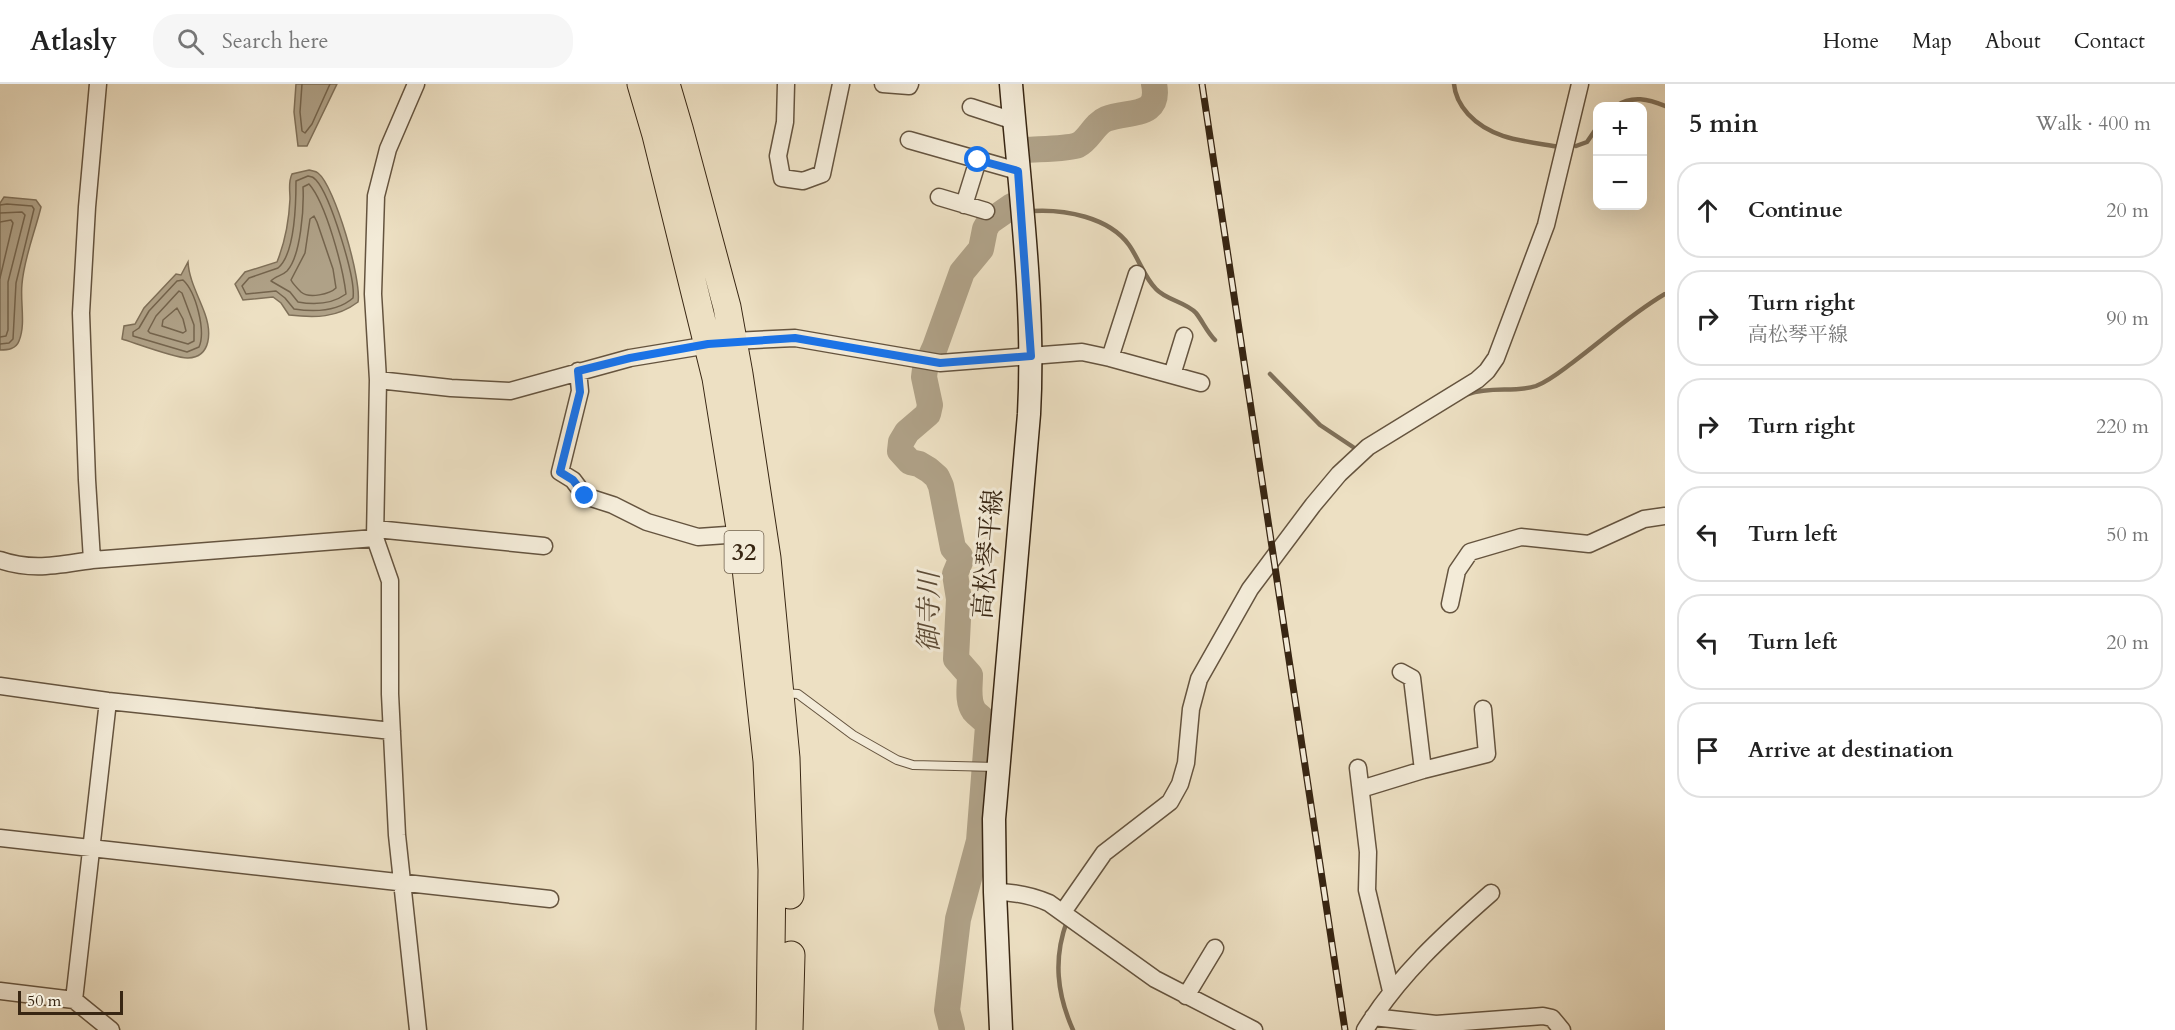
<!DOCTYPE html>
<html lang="en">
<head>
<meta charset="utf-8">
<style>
  body { margin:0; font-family:Cardo,"Noto Serif JP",serif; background:#f6f6f6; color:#222 }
  .controls { position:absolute; right:18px; top:18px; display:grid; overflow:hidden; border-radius:12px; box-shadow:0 6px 24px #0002 }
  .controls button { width:54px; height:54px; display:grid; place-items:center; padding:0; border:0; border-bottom:2px solid #e0e0e0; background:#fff; color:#222; font:30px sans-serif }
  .scale { position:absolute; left:18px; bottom:15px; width:105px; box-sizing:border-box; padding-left:6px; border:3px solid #382613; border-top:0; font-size:16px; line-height:21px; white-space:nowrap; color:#382613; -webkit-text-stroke:4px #f3ebd8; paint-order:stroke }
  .stop { position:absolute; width:18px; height:18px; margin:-14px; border:4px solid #1a73e8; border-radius:50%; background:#fff }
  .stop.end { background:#1a73e8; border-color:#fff; box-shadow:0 2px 6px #0008 }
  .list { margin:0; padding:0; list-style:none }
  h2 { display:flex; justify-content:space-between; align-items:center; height:78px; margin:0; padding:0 24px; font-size:26px }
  h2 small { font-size:20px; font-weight:400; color:#767676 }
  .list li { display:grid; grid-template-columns:39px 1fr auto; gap:18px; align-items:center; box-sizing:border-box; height:96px; margin:0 12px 12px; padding:0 12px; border:2px solid #e0e0e0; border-radius:24px }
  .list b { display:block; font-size:22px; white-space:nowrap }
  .list p { margin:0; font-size:20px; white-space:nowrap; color:#767676 }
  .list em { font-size:20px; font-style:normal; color:#767676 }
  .icon { flex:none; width:33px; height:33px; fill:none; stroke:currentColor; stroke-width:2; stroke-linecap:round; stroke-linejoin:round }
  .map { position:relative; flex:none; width:1665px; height:946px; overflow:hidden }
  header { display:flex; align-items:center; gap:36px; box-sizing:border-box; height:84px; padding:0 30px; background:#fff; border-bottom:2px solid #e0e0e0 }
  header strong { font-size:28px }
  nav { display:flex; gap:33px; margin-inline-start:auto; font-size:21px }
  .search { width:420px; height:54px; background:#f6f6f6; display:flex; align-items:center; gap:15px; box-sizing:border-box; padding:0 21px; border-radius:24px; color:#767676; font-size:22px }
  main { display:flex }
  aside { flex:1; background:#fff }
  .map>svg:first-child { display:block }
</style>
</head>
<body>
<header>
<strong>Atlasly</strong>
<div class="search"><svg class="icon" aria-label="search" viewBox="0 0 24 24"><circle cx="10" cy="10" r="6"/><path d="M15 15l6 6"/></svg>Search here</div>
<nav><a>Home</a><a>Map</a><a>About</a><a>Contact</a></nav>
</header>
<main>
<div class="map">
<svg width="1665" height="946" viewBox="0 0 1665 946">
  <rect width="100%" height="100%" fill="#ede0c3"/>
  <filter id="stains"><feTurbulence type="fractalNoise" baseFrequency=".00333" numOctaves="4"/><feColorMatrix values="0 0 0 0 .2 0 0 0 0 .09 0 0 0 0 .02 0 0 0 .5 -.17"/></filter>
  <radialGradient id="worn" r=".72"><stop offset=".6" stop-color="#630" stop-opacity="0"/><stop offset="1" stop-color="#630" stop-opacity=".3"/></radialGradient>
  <!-- water -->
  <path fill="#afa187" stroke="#7f7059" stroke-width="1.5" d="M296 0H337L307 62H298L294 28Z
    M309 86C312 87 316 87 318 89 335 102 362 197 358 218 337 234 315 234 289 231L281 219 273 213 243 216 235 200 245 188 277 178C285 158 289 136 290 115 290 106 288 98 292 90Z
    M4 113 36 116 41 123C35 148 24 174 22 200 20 218 26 240 19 257 16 265 8 266 0 266V119Z
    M188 178C189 196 199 213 205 230 211 247 212 273 188 274 178 275 135 259 122 255L124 242 135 240 144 224 176 190 181 191Z"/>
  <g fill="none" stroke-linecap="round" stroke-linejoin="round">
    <!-- shore -->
    <path stroke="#74644d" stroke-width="1.5" d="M302 0 300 28 302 47 305 49 312 40 330 0
      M308 92C313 93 313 93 316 96 330 111 356 194 353 214 337 228 314 228 294 225L285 214 276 207 246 210 242 202 249 194 278 184C295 170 296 118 296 97Z
      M309 100C326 119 343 184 346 210 332 220 314 221 298 218L290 208 271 197C275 192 282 192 287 187 301 172 304 123 303 103Z
      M0 121 7 120 32 122 34 125 16 199 13 255 9 259 0 260
      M0 129 22 128 25 131 8 198V246L6 252 0 253
      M314 132 317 138 333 185 336 204C330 210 309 215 301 208 298 205 293 200 291 196L305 169 310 135Z
      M0 138 11 136 13 139 0 194
      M183 196C196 208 206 247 199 263L187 268 133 252V248L139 244 149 227 177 197Z
      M179 207 182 209 194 241V257L188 260 150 249 148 247 156 232Z
      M177 224 183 235 186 247 183 249 162 242 163 236Z"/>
    <!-- stream -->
    <path stroke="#7f7059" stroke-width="4.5" d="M1454 0C1455 12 1460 21 1468 30 1492 56 1526 57 1560 63
      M1616 22C1632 11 1649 15 1665 22
      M1576 62 1587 58 1598 42
      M1031 126 1032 127C1064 125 1109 133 1129 161 1139 175 1144 193 1156 205 1166 216 1186 218 1196 229 1203 238 1207 248 1215 256
      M1270 290 1320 341 1353 363
      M1468 310C1491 302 1516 309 1536 302 1549 297 1561 287 1572 279 1603 256 1631 230 1665 210
      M1067 837C1053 875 1057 910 1073 946"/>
    <!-- river -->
    <path stroke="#afa187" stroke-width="26" d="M1026 66C1038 65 1069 65 1078 61 1089 56 1094 40 1106 35 1128 26 1161 35 1154 0
      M952 946 947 926 958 835 979 757 988 642C985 635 979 633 974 627 967 617 970 603 970 591L956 575 959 515 955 490 960 478V472L953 464 941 402 937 393 929 386 919 380 910 378 900 367 901 358 907 348 928 330 930 321 924 293 925 285 935 263 962 188 981 165 985 145 989 138 1012 122"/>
    <!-- service casing -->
    <g stroke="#65543f" stroke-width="10">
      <path id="service" d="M783 609 798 610 853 651 897 676 913 681 997 683"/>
    </g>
    <!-- minor casing -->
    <g stroke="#65543f" stroke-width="19">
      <path id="minor" d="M416 0 388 65 376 112 373 210 378 296 375 454 390 497V610L397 751 418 946
        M786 0 785 38 778 72 782 94 803 97 822 90 841 0
        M883 0 909 2 910 0
        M971 23 1014 37
        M909 56 1018 87
        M939 113 986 127
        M964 121 978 76
        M1110 274 1137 190
        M578 287 580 307 560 388 573 396 585 412 613 421 647 438 698 453 741 450
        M1172 291 1184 252
        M378 296 451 304 510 307 630 274 733 257 795 254 940 279 1082 268 1110 274 1201 299
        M376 445 544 462
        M0 476C31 487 60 481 92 476L375 454
        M92 476 87 396 81 229 87 123 98 0
        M1450 520 1457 487 1470 468 1521 453 1589 460 1644 435 1665 432
        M1401 588 1412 594 1423 686
        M0 602 108 617 392 647
        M1358 684 1368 768 1367 806 1391 907
        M1361 705 1423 686 1487 670 1483 625
        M0 754 550 815
        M995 808C1015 808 1031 811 1049 819L1155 895 1254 946
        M1063 828 1104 769 1170 718 1180 700 1186 679 1191 625 1199 595 1250 505 1313 421 1339 390 1368 363 1477 296 1487 287 1496 274 1546 141 1580 0
        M0 907 74 916 111 946
        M1186 912 1215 864
        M74 916 108 617
        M1373 933 1436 940 1543 932 1552 934 1562 946
        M1365 946C1399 891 1443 851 1491 809"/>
    </g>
    <!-- secondary casing -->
    <g stroke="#382613" stroke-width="25">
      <path id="secondary" d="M1001 946 995 808 994 735 1029 330C1035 220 1020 109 1011 0"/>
    </g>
    <!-- trunk casing -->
    <g stroke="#382613" stroke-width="29">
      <path id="trunk" d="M641 0 656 51 716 294 745 475 767 677 772 786 770 946
        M666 0 679 44 727 223 739 290 767 474 786 674 790 811
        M789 946 791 871"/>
    </g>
    <!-- service -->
    <use href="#service" stroke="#f3ebd8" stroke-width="8"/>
    <!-- minor -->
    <use href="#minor" stroke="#f3ebd8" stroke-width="16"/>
    <!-- secondary -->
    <use href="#secondary" stroke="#f3ebd8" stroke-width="22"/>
    <!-- trunk -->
    <use href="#trunk" stroke="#ede0c3" stroke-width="27"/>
    <!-- rail casing -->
    <g stroke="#382613" stroke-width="7">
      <path id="rail" d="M1202 0 1345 946"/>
    </g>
    <!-- rail -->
    <use href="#rail" stroke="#f3ebd8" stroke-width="4.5" stroke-dasharray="14" stroke-linecap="butt"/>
  </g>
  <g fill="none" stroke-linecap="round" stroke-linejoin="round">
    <!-- route -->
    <path stroke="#1a73e8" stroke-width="8" d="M585 412 573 396 560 388 580 308 578 287 630 274 708 260 795 254 940 279 1031 272 1018 87 978 76"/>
  </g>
  <g text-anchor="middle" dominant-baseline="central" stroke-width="6" stroke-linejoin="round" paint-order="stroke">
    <!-- shield labels -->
    <rect fill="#f3ebd8" stroke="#70614e" stroke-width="1.5" x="724.5" y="447" width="39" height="42" rx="4.5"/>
    <g font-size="24" font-weight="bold" fill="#382613">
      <text x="744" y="468">32</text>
    </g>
    <!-- street labels -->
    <g font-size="26" fill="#382613" stroke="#f3ebd8">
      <text transform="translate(988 470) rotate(-85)">高松琴平線</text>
    </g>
    <!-- water labels -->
    <g font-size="27" font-style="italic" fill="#5c4b36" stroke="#f3ebd8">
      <text transform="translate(929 528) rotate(-90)">御寺川</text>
    </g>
  </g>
  <rect width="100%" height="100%" filter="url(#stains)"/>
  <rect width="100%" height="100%" fill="url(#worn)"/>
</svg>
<div class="controls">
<button>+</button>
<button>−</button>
</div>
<div class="scale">50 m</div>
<div class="stop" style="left:978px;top:76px"></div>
<div class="stop end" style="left:585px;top:412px"></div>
</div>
<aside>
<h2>5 min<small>Walk · 400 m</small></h2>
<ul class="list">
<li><svg class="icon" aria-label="ahead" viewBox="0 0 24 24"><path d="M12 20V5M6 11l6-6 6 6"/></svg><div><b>Continue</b></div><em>20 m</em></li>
<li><svg class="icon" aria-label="right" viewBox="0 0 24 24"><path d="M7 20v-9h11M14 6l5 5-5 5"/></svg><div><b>Turn right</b><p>高松琴平線</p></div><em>90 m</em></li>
<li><svg class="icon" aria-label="right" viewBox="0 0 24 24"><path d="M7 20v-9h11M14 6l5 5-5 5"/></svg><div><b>Turn right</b></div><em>220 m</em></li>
<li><svg class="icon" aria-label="left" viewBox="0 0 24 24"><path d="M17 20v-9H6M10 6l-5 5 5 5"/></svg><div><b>Turn left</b></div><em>50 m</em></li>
<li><svg class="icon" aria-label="left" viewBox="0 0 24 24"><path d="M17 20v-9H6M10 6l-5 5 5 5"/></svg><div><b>Turn left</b></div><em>20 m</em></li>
<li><svg class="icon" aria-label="arrive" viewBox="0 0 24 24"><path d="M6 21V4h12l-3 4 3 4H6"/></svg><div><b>Arrive at destination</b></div></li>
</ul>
</aside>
</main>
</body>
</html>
